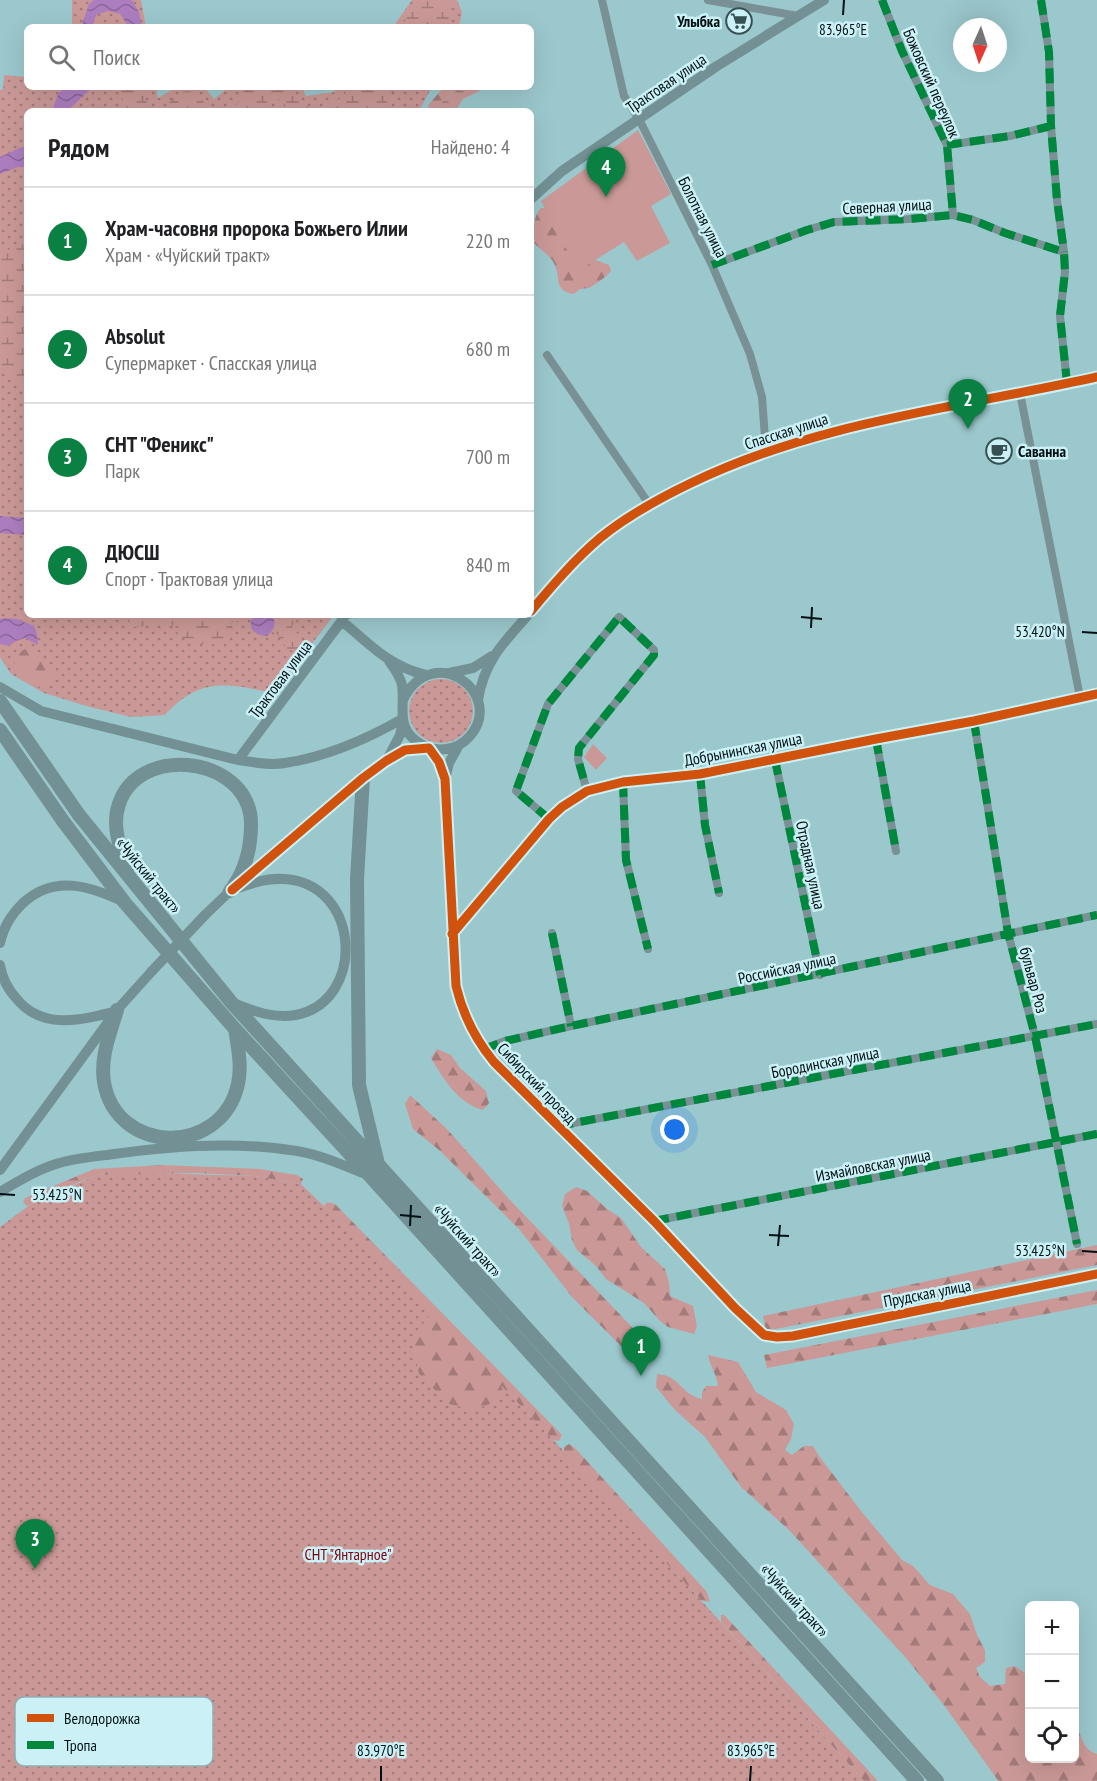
<!DOCTYPE html>
<html lang="ru">
<head>
<meta charset="utf-8">
<style>
  body { margin:0; font-family:"PT Sans Narrow",sans-serif; background:#f2f2f2; color:#202124 }
  .controls { position:absolute; right:18px; bottom:18px; display:grid; overflow:hidden; border-radius:9px; box-shadow:0 6px 24px #0002 }
  .controls button { width:54px; height:54px; display:grid; place-items:center; padding:0; border:0; border-bottom:2px solid #e0e0e0; background:#fff; color:#202124; font:30px sans-serif }
  .compass { position:absolute; left:953px; top:18px; width:54px; height:54px; border-radius:50%; background:#fff; box-shadow:0 6px 24px #0002; rotate:183deg }
  .you { position:absolute; left:675px; top:1130px; width:21px; height:21px; margin:-15px; border:4px solid #fff; border-radius:50%; background:#1a73e8; box-shadow:0 0 0 9px #1a73e833 }
  .badge { display:grid; place-items:center; width:39px; height:39px; border-radius:50%; background:#0b8043; color:#fff; font-size:20px; font-weight:700 }
  .pin { position:absolute; translate:-50% -50px; filter:drop-shadow(0 2px 3px #0008) }
  .pin::after { content:''; position:absolute; top:32px; width:21px; height:18px; background:inherit; clip-path:polygon(0 0,100% 0,50% 100%) }
  .list { margin:0; padding:0; list-style:none }
  h2 { display:flex; justify-content:space-between; align-items:center; height:78px; margin:0; padding:0 24px; font-size:26px }
  h2 small { font-size:20px; font-weight:400; color:#757577 }
  .list li { display:grid; grid-template-columns:39px 1fr auto; gap:18px; align-items:center; box-sizing:border-box; height:108px; padding:0 24px; border-top:2px solid #e0e0e0 }
  .list b { display:block; font-size:22px; white-space:nowrap }
  .list p { margin:0; font-size:20px; white-space:nowrap; color:#757577 }
  .list em { font-size:20px; font-style:normal; color:#757577 }
  .icon { flex:none; width:33px; height:33px; fill:none; stroke:currentColor; stroke-width:2; stroke-linecap:round; stroke-linejoin:round }
  .map { position:relative; flex:none; width:1097px; height:1781px; overflow:hidden }
  .search { position:absolute; background:#fff; box-shadow:0 6px 24px #0002; left:24px; top:24px; width:510px; height:66px; display:flex; align-items:center; gap:15px; box-sizing:border-box; padding:0 21px; border-radius:9px; color:#757577; font-size:22px }
  .panel { position:absolute; background:#fff; box-shadow:0 6px 24px #0002; left:24px; top:108px; width:510px; height:510px; border-radius:9px }
  .map>svg:first-child { display:block }
</style>
</head>
<body>
<div class="map">
<svg width="1097" height="1781" viewBox="0 0 1097 1781">
  <defs>
    <pattern id="grass-dots" width="8" height="8" patternUnits="userSpaceOnUse" patternTransform="scale(1.5)"><rect width="8" height="8" fill="#ca9997"/><path d="M2 2h.1M6 6h.1" fill="none" stroke="#a27b7a" stroke-width="1.8" stroke-linecap="round"/></pattern>
    <pattern id="forest-firs" width="22" height="20" patternUnits="userSpaceOnUse" patternTransform="scale(1.5)"><rect width="22" height="20" fill="#ca9997"/><path d="M5 1l3.5 6h-7zM16 11l3.5 6h-7z" fill="#a27b7a"/></pattern>
    <pattern id="wetland-marsh" width="20" height="14" patternUnits="userSpaceOnUse" patternTransform="scale(1.5)"><rect width="20" height="14" fill="#ca9997"/><path d="M1 5h8M5 5V1M11 12h8M15 12V8" fill="none" stroke="#a27b7a"/></pattern>
    <pattern id="water-waves" width="16" height="10" patternUnits="userSpaceOnUse" patternTransform="scale(1.5)"><rect width="16" height="10" fill="#ad7ebf"/><path d="M0 5q4-4 8 0t8 0" fill="none" stroke="#8a669a"/></pattern>
  </defs>
  <rect width="100%" height="100%" fill="#9bc8cd"/>
  <!-- grass -->
  <path fill="url(#grass-dots)" d="M72 0H141L146 27H72Z
    M412 0H457L462 12 459 27H393Z
    M4 75 27 77V87H156L158 98 177 87H204L214 99 229 87H302L306 96 334 92 335 87H432L419 111H27V615H334L274 693C227 684 201 676 165 715L131 717 90 707 44 693 11 674 0 657V90L3 89Z
    M409 711a32 32 0 1 1 64 0a32 32 0 1 1-64 0Z
    M147 1173 255 1176 301 1184C499 1373 681 1578 864 1781H0V1227L31 1204 97 1175Z"/>
  <!-- forest -->
  <path fill="url(#forest-firs)" d="M444 87H461L436 107 434 111H427L429 104Z
    M541 208H554L590 258 609 265 611 271C605 278 597 283 589 288L580 289 574 294C551 291 563 275 552 260 547 254 539 248 534 243 535 230 532 217 541 208Z
    M28 648C38 653 45 661 54 668L56 677 50 686C39 688 29 688 25 676L17 672 14 667C15 656 18 652 28 648Z
    M437 1049 451 1055 460 1068 486 1091 489 1103 483 1110C458 1103 444 1080 431 1058Z
    M410 1095 447 1129 509 1199 631 1326 647 1348 644 1357 631 1356 572 1297 519 1229 439 1150 413 1129 405 1104Z
    M162 1165 260 1169 297 1175 303 1179 301 1184 255 1176 198 1173 97 1175 62 1189 27 1206 23 1202 25 1198 94 1169Z
    M576 1187 587 1191 607 1209 621 1218 641 1247 665 1269 669 1282 670 1296 693 1306 697 1326 694 1334 668 1327 660 1321 644 1303 606 1279 596 1266 577 1250 572 1240 569 1224 562 1206 565 1194Z
    M327 1202 335 1204 562 1435 559 1441 553 1440 502 1386 494 1402 475 1410 449 1404 419 1374 412 1341 415 1333 431 1314 324 1206Z
    M1097 1245V1265L766 1331 763 1316Z
    M1097 1290V1304L767 1368 764 1355Z
    M708 1355 738 1362 756 1392 786 1410 794 1424 791 1439 785 1450 792 1455 804 1446H813L819 1456 861 1511 902 1560 913 1566 930 1585 953 1594 970 1614 977 1635 985 1650V1662L976 1668 980 1677 990 1686 1005 1684 1006 1668 1015 1666 1029 1676 1030 1758H1074L1075 1726C1084 1737 1081 1749 1097 1754V1781H999L997 1779 943 1704 906 1658 789 1530 741 1487 705 1437 675 1410 656 1387 657 1374C680 1375 681 1395 702 1399V1392L706 1386H718C717 1375 710 1366 708 1355Z
    M569 1444 575 1448 707 1592 710 1602 701 1600 564 1453V1447Z
    M721 1615H724L727 1618 878 1781H864L721 1622Z"/>
  <!-- wetland -->
  <path fill="url(#wetland-marsh)" d="M418 0H447L451 7 452 27H401Z
    M119 87H142L147 103C152 107 158 110 165 107 169 104 171 99 175 96 190 85 204 95 206 111H126Z
    M246 87H293L295 96 314 110C331 108 340 99 351 87H396L389 97 384 111H288L283 101 277 99 269 100 259 111H233Z
    M461 87H488L463 99 455 111H434L436 107Z
    M27 244V387L14 381 0 365V251L5 253 12 246Z
    M128 615H241L242 617 240 621 232 622C229 628 229 636 224 640 214 650 188 641 178 635L176 627 170 624 133 627 130 624Z
    M272 615H301L291 627 301 637 302 644C299 650 295 651 288 650L277 634 271 632C276 627 275 622 272 615Z"/>
  <!-- park -->
  <path fill="#ca9997" d="M638 130 671 194 651 206 670 243 637 261 624 242 578 271 541 201Z
    M593 744 607 758 596 770 584 757Z"/>
  <!-- water -->
  <path fill="url(#water-waves)" d="M94 0H132L139 12 142 27H129L120 14 108 11 96 15 92 27H81L89 4Z
    M65 87H93L67 111H52L58 94Z
    M22 147H27V167H18L0 174V157Z
    M0 516 27 518V535L0 533Z
    M256 615H272C277 625 274 629 267 636 254 636 244 625 256 615Z
    M4 618 18 619 34 626 37 634 38 645 25 638 16 641 9 646 0 644V619Z"/>
  <g fill="none" stroke-linecap="round" stroke-linejoin="round">
    <!-- street -->
    <path stroke="#799194" stroke-width="8" d="M602 0 624 96 639 119 712 265 750 354 762 397 766 452
      M708 0 798 16
      M882 0 902 51 947 145 953 215
      M1041 0 1049 52 1051 126 1057 200 1064 252
      M947 145 1010 136 1051 126
      M712 265 807 230 834 222 909 219 953 215 973 220 1005 233 1064 252 1065 272 1060 316 1067 383
      M547 355 649 504
      M1020 393 1080 697
      M974 721 1008 933 1035 1036 1077 1244
      M876 739 896 851
      M775 760 820 975
      M700 774 705 825 719 893
      M623 782 626 860 648 949
      M549 819 516 791 548 704 619 617 654 650V655L579 748 578 759 587 791
      M453 932 549 819 562 807 587 791 623 782 700 774 876 739 974 721 1097 694
      M552 933 571 1026
      M484 1049 505 1041 571 1026 1097 915
      M558 1126 1097 1024
      M654 1221 1097 1134"/>
    <!-- secondary -->
    <path stroke="#739194" stroke-width="10" d="M531 199 562 171 717 66 824 0
      M531 611C552 586 575 559 600 538 627 516 658 499 689 484 818 421 959 408 1097 377
      M342 621C369 644 390 667 426 675
      M389 661C395 669 400 676 402 685 405 702 398 719 409 734 418 745 432 751 446 749 455 748 464 743 470 736 506 694 433 639 403 700
      M449 673 473 668 492 656
      M0 687 41 711 238 760C253 762 269 766 285 763 325 757 367 739 402 719
      M478 700C484 662 503 643 528 615
      M388 758 400 735 403 722
      M238 760 346 615
      M445 779 449 763 459 745
      M236 885 363 778 386 761 405 750 429 748 439 762 445 779 456 986C463 1015 475 1039 494 1062L654 1221 735 1308 764 1335 777 1337 793 1336 1097 1274
      M205 915 230 891
      M0 943C4 926 11 915 23 903 54 874 90 886 124 902
      M0 965C2 978 7 988 16 998 42 1031 83 1020 117 1011
      M233 1003C253 1011 274 1019 296 1015 367 1001 361 882 283 879 266 878 253 883 238 888
      M0 1170 117 1010 152 971
      M0 1192C17 1182 34 1171 53 1165 70 1159 89 1157 107 1155 167 1146 230 1141 290 1150 317 1153 343 1165 368 1175"/>
    <!-- highway -->
    <path stroke="#739194" stroke-width="14" d="M0 701 79 815 231 1002 937 1781
      M0 730 63 821 125 903 235 1029 370 1176 917 1781
      M363 778 357 879 359 1085 378 1164
      M127 871C121 850 111 826 119 804 138 746 238 755 250 813 252 822 251 832 250 841 248 858 241 877 230 891
      M117 1010C110 1034 100 1057 104 1082 116 1155 222 1157 238 1084 242 1066 238 1048 235 1029"/>
    <!-- secondary-bridge -->
    <path stroke="#739194" stroke-width="10" d="M152 971 205 915"/>
    <!-- quiet -->
    <path stroke="#00873e" stroke-width="8" stroke-dasharray="15 8" stroke-linecap="butt" d="M882 0 902 51 947 145 953 215
      M1041 0 1049 52 1051 126 1057 200 1064 252
      M947 145 1010 136 1051 126
      M712 265 807 230 834 222 909 219 953 215 973 220 1005 233 1064 252 1065 272 1060 316 1067 383
      M974 721 1008 933 1035 1036 1077 1244
      M876 739 896 851
      M775 760 820 975
      M700 774 705 825 719 893
      M623 782 626 860 648 949
      M549 819 516 791 548 704 619 617 654 650V655L579 748 578 759 587 791
      M552 933 571 1026
      M484 1049 505 1041 571 1026 1097 915
      M558 1126 1097 1024
      M654 1221 1097 1134"/>
    <!-- cycleway casing -->
    <g stroke="#cbf1f6" stroke-width="13">
      <path id="cycleway" d="M531 611C552 586 575 559 600 538 627 516 658 499 689 484 818 421 959 408 1097 377
        M232 890 363 778 386 761 405 750 429 748 439 762 445 779 456 986C463 1015 475 1039 494 1062L654 1221 735 1308 764 1335 777 1337 793 1336 1097 1274
        M452 934 549 819 562 807 587 791 623 782 700 774 876 739 974 721 1097 694"/>
    </g>
    <!-- cycleway -->
    <use href="#cycleway" stroke="#d1520d" stroke-width="9"/>
  </g>
  <!-- ticks -->
  <path fill="none" stroke="#001013" stroke-width="2" d="M843 15 844 0M801 617 822 619M811 628 812 607M1082 632 1097 633M0 1194 15 1195M400 1215 421 1217M410 1226 411 1205M769 1235 789 1236M778 1246 780 1225M1082 1251 1097 1252M381 1781V1766M750 1781 751 1766"/>
  <!-- icons -->
  <defs>
    <g id="supermarket-ring" transform="scale(1.35)"><circle r="9.5" fill="#cbf1f6" stroke="#365054" stroke-width="1.5"/><path d="M-6-5.5h2.5l.6 2H6L4.5 2H-2.5L-4.4-4H-6ZM-1.5 3.2a1.3 1.3 0 1 0 .1 0ZM3 3.2a1.3 1.3 0 1 0 .1 0Z" fill="#365054"/></g>
    <g id="cafe-ring" transform="scale(1.35)"><circle r="9.5" fill="#cbf1f6" stroke="#365054" stroke-width="1.5"/><path d="M-5.5-4.5H6V0H3Q3 3.5 0 3.5H-2.5Q-5.5 3.5-5.5 0ZM3-3.2v2h1.7v-2ZM-6 4.5H4V6H-6Z" fill="#365054"/></g>
  </defs>
  <g fill-rule="evenodd">
    <use href="#supermarket-ring" x="739" y="21"/>
    <use href="#cafe-ring" x="999" y="451"/>
  </g>
  <g text-anchor="middle" dominant-baseline="central" stroke-width="5" stroke-linejoin="round" paint-order="stroke">
    <!-- poi labels -->
    <g font-size="16" font-weight="bold" fill="#001013" stroke="#cbf1f6" text-anchor="end">
      <text x="720" y="21">Улыбка</text>
      <text x="1018" y="451" text-anchor="start">Саванна</text>
    </g>
    <!-- street labels -->
    <g font-size="16" fill="#001013" stroke="#cbf1f6">
      <text transform="translate(666 83) rotate(-34)">Трактовая улица</text>
      <text transform="translate(932 83) rotate(66)">Божовский переулок</text>
      <text transform="translate(887 206) rotate(-3)">Северная улица</text>
      <text transform="translate(703 217) rotate(63)">Болотная улица</text>
      <text transform="translate(786 431) rotate(-18)">Спасская улица</text>
      <text transform="translate(280 679) rotate(-53)">Трактовая улица</text>
      <text transform="translate(743 749) rotate(-11)">Добрынинская улица</text>
      <text transform="translate(811 865) rotate(78)">Отрадная улица</text>
      <text transform="translate(149 875) rotate(51)">«Чуйский тракт»</text>
      <text transform="translate(787 968) rotate(-12)">Российская улица</text>
      <text transform="translate(1034 980) rotate(75)">бульвар Роз</text>
      <text transform="translate(825 1062) rotate(-11)">Бородинская улица</text>
      <text transform="translate(537 1083) rotate(46)">Сибирский проезд</text>
      <text transform="translate(873 1165) rotate(-11)">Измайловская улица</text>
      <text transform="translate(468 1240) rotate(48)">«Чуйский тракт»</text>
      <text transform="translate(927 1293) rotate(-11)">Прудская улица</text>
      <text transform="translate(795 1600) rotate(48)">«Чуйский тракт»</text>
    </g>
    <!-- park labels -->
    <g font-size="16" fill="#7f000d" stroke="#cbf1f6">
      <text x="348" y="1554">СНТ "Янтарное"</text>
    </g>
  </g>
  <!-- legend -->
  <rect x="15" y="1697" width="198" height="69" rx="9" fill="#cbf1f6" stroke="#8eaeb2" stroke-width="1.5"/>
  <rect x="27" y="1714" width="27" height="8" fill="#d1520d"/>
  <rect x="27" y="1741" width="27" height="8" fill="#00873e"/>
  <g font-size="16" fill="#001013">
    <text x="64" y="1724">Велодорожка</text>
    <text x="64" y="1751">Тропа</text>
  </g>
  <g font-size="15" text-anchor="middle" fill="#001013" stroke="#cbf1f6" stroke-width="5" stroke-linejoin="round" paint-order="stroke">
    <text x="843" y="35">83.965°E</text>
    <text x="1040" y="637">53.420°N</text>
    <text x="57" y="1200">53.425°N</text>
    <text x="1040" y="1256">53.425°N</text>
    <text x="381" y="1756">83.970°E</text>
    <text x="751" y="1756">83.965°E</text>
  </g>
</svg>
<div class="controls">
<button>+</button>
<button>−</button>
<button><svg class="icon" aria-label="locate" viewBox="0 0 24 24"><circle cx="12" cy="12" r="6"/><path d="M12 2v4M12 18v4M2 12h4M18 12h4"/></svg></button>
</div>
<svg class="compass" viewBox="-18 -18 36 36"><path d="M0-13l5 13h-10z" fill="#e53935"/><path d="M0 13l5-13h-10z" fill="#757577"/></svg>
<div class="you"></div>
<div class="pin badge" style="left:641px;top:1376px">1</div>
<div class="pin badge" style="left:968px;top:429px">2</div>
<div class="pin badge" style="left:35px;top:1569px">3</div>
<div class="pin badge" style="left:606px;top:197px">4</div>
<div class="search"><svg class="icon" aria-label="search" viewBox="0 0 24 24"><circle cx="10" cy="10" r="6"/><path d="M15 15l6 6"/></svg>Поиск</div>
<section class="panel">
<h2>Рядом<small>Найдено: 4</small></h2>
<ul class="list">
<li><span class="badge">1</span><div><b>Храм-часовня пророка Божьего Илии</b><p>Храм · «Чуйский тракт»</p></div><em>220 m</em></li>
<li><span class="badge">2</span><div><b>Absolut</b><p>Супермаркет · Спасская улица</p></div><em>680 m</em></li>
<li><span class="badge">3</span><div><b>СНТ &quot;Феникс&quot;</b><p>Парк</p></div><em>700 m</em></li>
<li><span class="badge">4</span><div><b>ДЮСШ</b><p>Спорт · Трактовая улица</p></div><em>840 m</em></li>
</ul>
</section>
</div>
</body>
</html>
